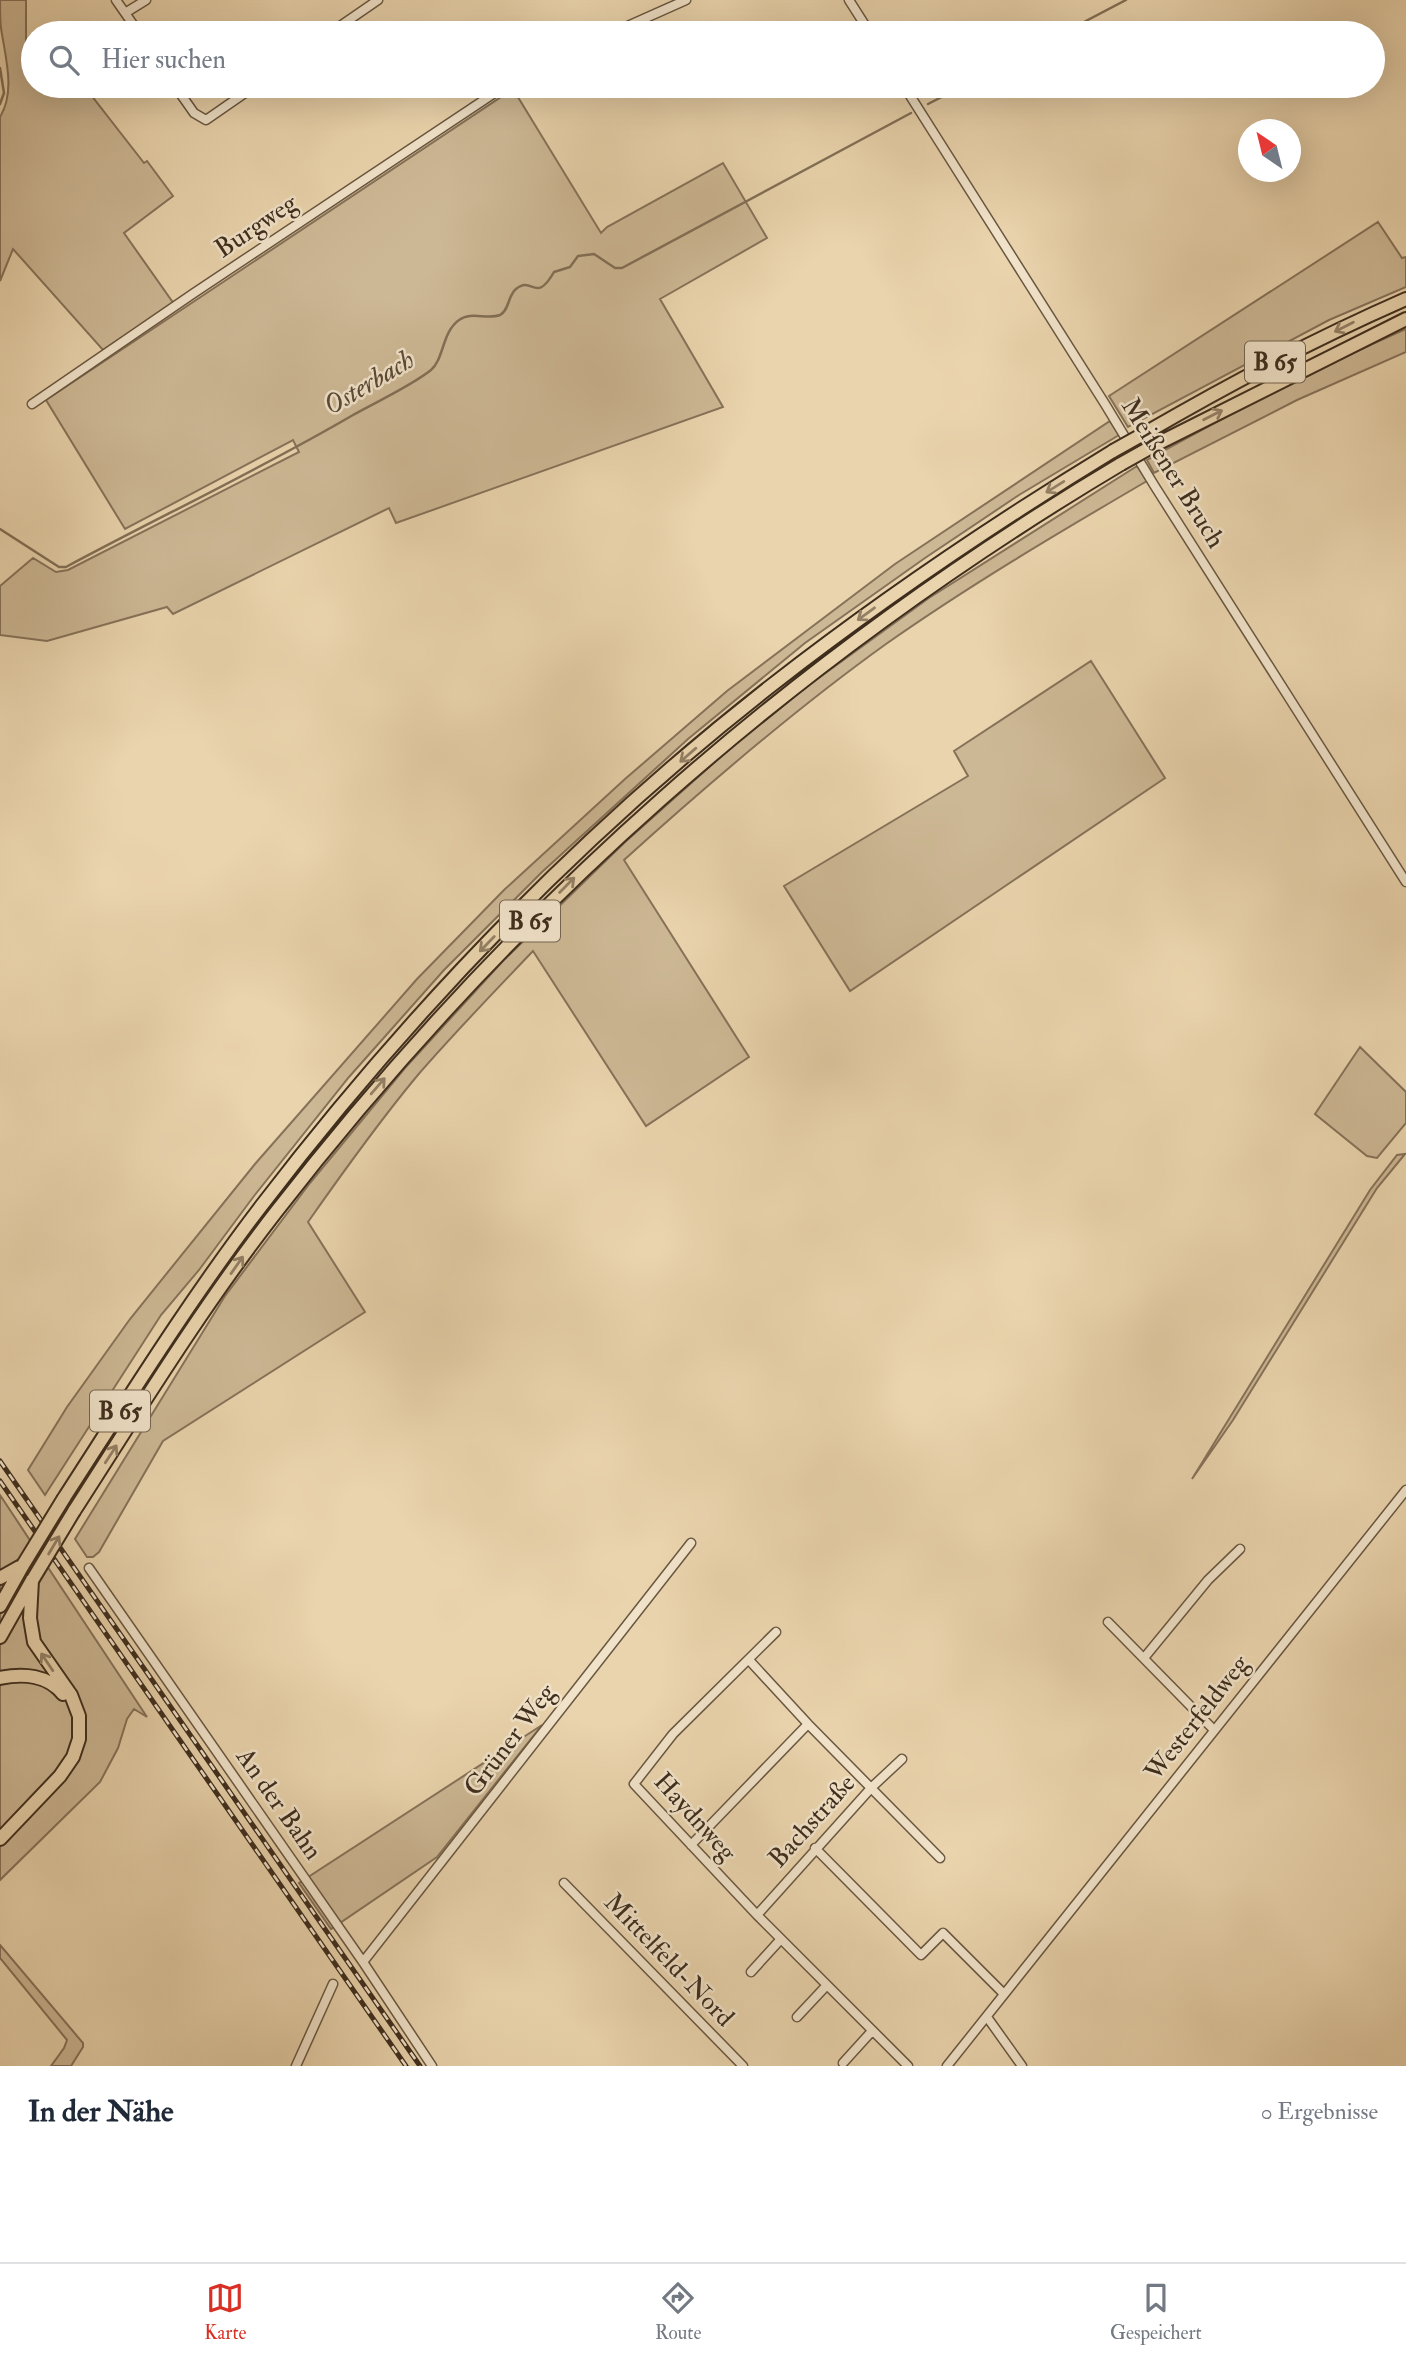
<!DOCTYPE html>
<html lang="de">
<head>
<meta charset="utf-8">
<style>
  body { margin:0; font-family:"IM FELL Double Pica",serif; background:#f2f2f3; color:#1f2937 }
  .compass { position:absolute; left:1238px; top:119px; width:63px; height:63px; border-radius:50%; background:#fff; box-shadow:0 7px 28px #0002; rotate:325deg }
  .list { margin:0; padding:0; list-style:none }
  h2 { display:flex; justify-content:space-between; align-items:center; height:91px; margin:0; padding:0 28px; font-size:30px }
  h2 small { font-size:23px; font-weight:400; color:#747a83 }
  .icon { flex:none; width:38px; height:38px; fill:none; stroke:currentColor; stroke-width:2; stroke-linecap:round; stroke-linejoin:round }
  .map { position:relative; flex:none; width:1406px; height:2066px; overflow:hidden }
  .search { position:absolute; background:#fff; box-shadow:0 7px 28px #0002; left:21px; right:21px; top:21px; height:77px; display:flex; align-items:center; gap:18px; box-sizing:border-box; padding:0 24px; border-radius:38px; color:#747a83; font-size:26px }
  .sheet { height:196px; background:#fff }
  nav { display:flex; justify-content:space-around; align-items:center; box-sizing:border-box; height:98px; border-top:2px solid #e0e1e3; background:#fff; font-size:19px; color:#747a83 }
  nav a { display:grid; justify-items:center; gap:4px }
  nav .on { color:#d93025 }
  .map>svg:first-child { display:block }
</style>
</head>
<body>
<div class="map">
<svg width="1406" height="2066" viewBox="0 0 1406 2066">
  <rect width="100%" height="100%" fill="#ead4ad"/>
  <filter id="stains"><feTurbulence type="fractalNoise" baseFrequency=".00286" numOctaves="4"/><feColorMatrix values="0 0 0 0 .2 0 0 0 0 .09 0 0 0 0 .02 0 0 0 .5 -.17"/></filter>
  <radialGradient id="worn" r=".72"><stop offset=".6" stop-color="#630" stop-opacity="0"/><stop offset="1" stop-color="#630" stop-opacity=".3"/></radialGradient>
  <!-- green -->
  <path fill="#cdb895" stroke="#867259" stroke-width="2" d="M0 0H26V50L33 46V86H84L144 163 147 161 173 196 124 233 174 304 103 350 13 249 0 281V117C16 91 5 56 1 28 0 19 0 9 0 0Z
    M513 89 601 233 607 227 723 163 767 238 660 299 723 407 396 523 389 508 173 614 167 607 47 641 0 635V586L33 558 56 572 68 570 299 452 293 440 125 529 46 400Z
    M1378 222 1402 258 1406 257V287L1329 320 1128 427 1109 396Z
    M1406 329V352L1297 400 1154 473 1147 460C1231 413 1318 368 1406 329Z
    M1110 421 1119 435 1019 495 925 558 805 643 688 739 542 872 444 970 349 1077 254 1196 199 1270 161 1315 45 1495 28 1470 67 1407 130 1319 255 1164 417 979 504 890 625 779 727 691 895 564Z
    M1137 466 1147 481C1058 533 970 585 886 644 794 710 708 784 624 860L749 1057 646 1126 533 951C494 992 454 1033 417 1076 378 1123 343 1172 308 1222L365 1312 163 1441 99 1552 93 1557H87L75 1539 225 1296 310 1183 405 1068 503 961 624 843 726 752 809 685 929 598Z
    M1091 661 1165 778 850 991 784 886 968 776 954 751Z
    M1360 1047 1406 1092V1123L1377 1158 1367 1156 1315 1114Z
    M1405 1154 1377 1188 1233 1420 1192 1479 1370 1190 1397 1155Z
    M0 1495 147 1717 134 1709 127 1719 118 1748 100 1782 0 1880Z
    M542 1725 437 1857 331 1929 299 1883Z
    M0 1945 83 2043V2047L71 2066H51L64 2048 67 2040 0 1958Z"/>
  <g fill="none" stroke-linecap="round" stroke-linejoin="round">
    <!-- stream -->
    <path stroke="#826f56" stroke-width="2.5" d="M1063 33 1126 0
      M0 68 4 93 0 104
      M928 104 963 86
      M0 529 59 567H66C161 516 259 470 353 415 376 402 411 386 431 370 444 359 442 332 459 320 471 311 487 320 500 315 509 311 508 295 516 289 533 275 535 305 554 272L570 267 578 256 594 254 615 268H622L911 113"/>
    <!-- minor casing -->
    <g stroke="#695741" stroke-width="11">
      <path id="minor" d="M116 0 139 33
        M849 0 870 33
        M125 13 146 0
        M330 33 378 0
        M612 33 686 0
        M175 86 194 113 206 120 255 86
        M904 86 1105 404 1154 485 1406 882
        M32 404 194 293 505 86
        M89 1568 363 1962 432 2066
        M1108 1622 1214 1730
        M776 1632 673 1734 634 1784 757 1915 908 2066
        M1144 1658 1208 1580 1240 1549
        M749 1660 808 1724 940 1858
        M691 1845 808 1724
        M815 1848 921 1955 943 1933 1004 1994
        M564 1883 743 2066
        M757 1915 872 1787 902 1759
        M363 1962 691 1543
        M751 1972 781 1939
        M797 2017 827 1985
        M987 2017 1022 2066
        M843 2063 872 2031
        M296 2066 333 1984
        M947 2066 1406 1490"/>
    </g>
    <!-- trunk casing -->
    <g stroke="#3e2d1d" stroke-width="16">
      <path id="trunk" d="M1147 432C1231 383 1317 338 1406 299
        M1153 446 1406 319
        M64 1498C128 1399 190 1299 262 1205 410 1012 581 834 772 685 881 600 995 523 1113 451
        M74 1511C139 1410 202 1307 276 1212 512 908 790 661 1121 464
        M0 1578 23 1565
        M0 1606 23 1565
        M0 1637 31 1582
        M0 1678C23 1673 48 1675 63 1694
        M0 1839 60 1776 73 1757 79 1739V1716L71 1695 34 1642 30 1618 32 1580"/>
    </g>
    <!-- minor -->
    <use href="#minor" stroke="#f1e3ca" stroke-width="8"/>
    <!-- trunk -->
    <use href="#trunk" stroke="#ead4ad" stroke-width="12"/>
    <!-- rail casing -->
    <g stroke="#3e2d1d" stroke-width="5">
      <path id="rail" d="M0 1461 420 2066
        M0 1481 406 2066"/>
    </g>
    <!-- rail -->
    <use href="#rail" stroke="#f1e3ca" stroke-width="2.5" stroke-dasharray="8" stroke-linecap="butt"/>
    <!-- trunk-bridge casing -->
    <g stroke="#3e2d1d" stroke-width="16" stroke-linecap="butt">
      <path id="trunk-bridge" d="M1113 451 1147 432
        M1121 464 1153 446
        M23 1565 64 1498
        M33 1579 74 1511"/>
    </g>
    <!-- trunk-bridge -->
    <use href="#trunk-bridge" stroke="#ead4ad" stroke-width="12"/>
  </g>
  <!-- one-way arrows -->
  <defs><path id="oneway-shaft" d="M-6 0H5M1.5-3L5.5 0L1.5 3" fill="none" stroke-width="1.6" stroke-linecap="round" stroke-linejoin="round" transform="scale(1.75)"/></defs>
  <g stroke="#948065">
    <use href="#oneway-shaft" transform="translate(1344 327) rotate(153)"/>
    <use href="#oneway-shaft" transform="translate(1213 415) rotate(-27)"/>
    <use href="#oneway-shaft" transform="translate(1055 487) rotate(148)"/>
    <use href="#oneway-shaft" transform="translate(866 614) rotate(144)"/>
    <use href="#oneway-shaft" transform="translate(688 755) rotate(139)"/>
    <use href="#oneway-shaft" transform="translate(567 885) rotate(-45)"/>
    <use href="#oneway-shaft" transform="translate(487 944) rotate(134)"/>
    <use href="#oneway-shaft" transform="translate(378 1086) rotate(-49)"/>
    <use href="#oneway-shaft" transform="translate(237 1265) rotate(-55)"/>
    <use href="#oneway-shaft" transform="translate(111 1454) rotate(-57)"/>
    <use href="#oneway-shaft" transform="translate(54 1545) rotate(-59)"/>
    <use href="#oneway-shaft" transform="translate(47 1662) rotate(-124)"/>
  </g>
  <g text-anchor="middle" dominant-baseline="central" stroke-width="5" stroke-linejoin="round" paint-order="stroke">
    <!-- shield labels -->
    <g fill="#f1e3ca" stroke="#746451" stroke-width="2">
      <rect x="1245" y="341.5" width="60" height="41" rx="5"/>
      <rect x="500" y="900.5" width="60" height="41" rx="5"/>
      <rect x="90" y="1390.5" width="60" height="41" rx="5"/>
    </g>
    <g font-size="24" font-weight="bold" fill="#3e2d1d">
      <text x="1275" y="362">B 65</text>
      <text x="530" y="921">B 65</text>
      <text x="120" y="1411">B 65</text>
    </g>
    <!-- street labels -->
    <g font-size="26" fill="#3e2d1d" stroke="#f1e3ca">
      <text transform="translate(256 226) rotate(-34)">Burgweg</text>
      <text transform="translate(1173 473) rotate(58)">Meißener Bruch</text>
      <text transform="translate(1197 1718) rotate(-52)">Westerfeldweg</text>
      <text transform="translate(510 1740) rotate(-53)">Grüner Weg</text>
      <text transform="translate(279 1804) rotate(55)">An der Bahn</text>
      <text transform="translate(695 1817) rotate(48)">Haydnweg</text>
      <text transform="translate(812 1821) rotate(-48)">Bachstraße</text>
      <text transform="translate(669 1960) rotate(46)">Mittelfeld-Nord</text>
    </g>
    <!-- water labels -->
    <g font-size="28" font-style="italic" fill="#5a4835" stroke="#f1e3ca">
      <text transform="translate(369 383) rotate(-31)">Osterbach</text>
    </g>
  </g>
  <rect width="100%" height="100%" filter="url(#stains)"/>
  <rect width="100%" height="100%" fill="url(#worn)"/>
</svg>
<svg class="compass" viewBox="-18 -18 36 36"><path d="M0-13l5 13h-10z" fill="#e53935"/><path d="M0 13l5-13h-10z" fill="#747a83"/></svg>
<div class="search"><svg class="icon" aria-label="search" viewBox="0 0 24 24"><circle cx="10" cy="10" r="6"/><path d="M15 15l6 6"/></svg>Hier suchen</div>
</div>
<section class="sheet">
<h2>In der Nähe<small>0 Ergebnisse</small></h2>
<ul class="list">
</ul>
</section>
<nav>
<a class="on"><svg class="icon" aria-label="map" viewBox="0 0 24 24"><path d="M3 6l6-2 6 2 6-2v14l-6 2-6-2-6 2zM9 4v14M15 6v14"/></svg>Karte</a>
<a><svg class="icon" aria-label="directions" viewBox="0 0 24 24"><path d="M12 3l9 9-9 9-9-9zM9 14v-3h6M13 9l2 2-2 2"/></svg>Route</a>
<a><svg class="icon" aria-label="saved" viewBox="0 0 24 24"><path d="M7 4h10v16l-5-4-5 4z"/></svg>Gespeichert</a>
</nav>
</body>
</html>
